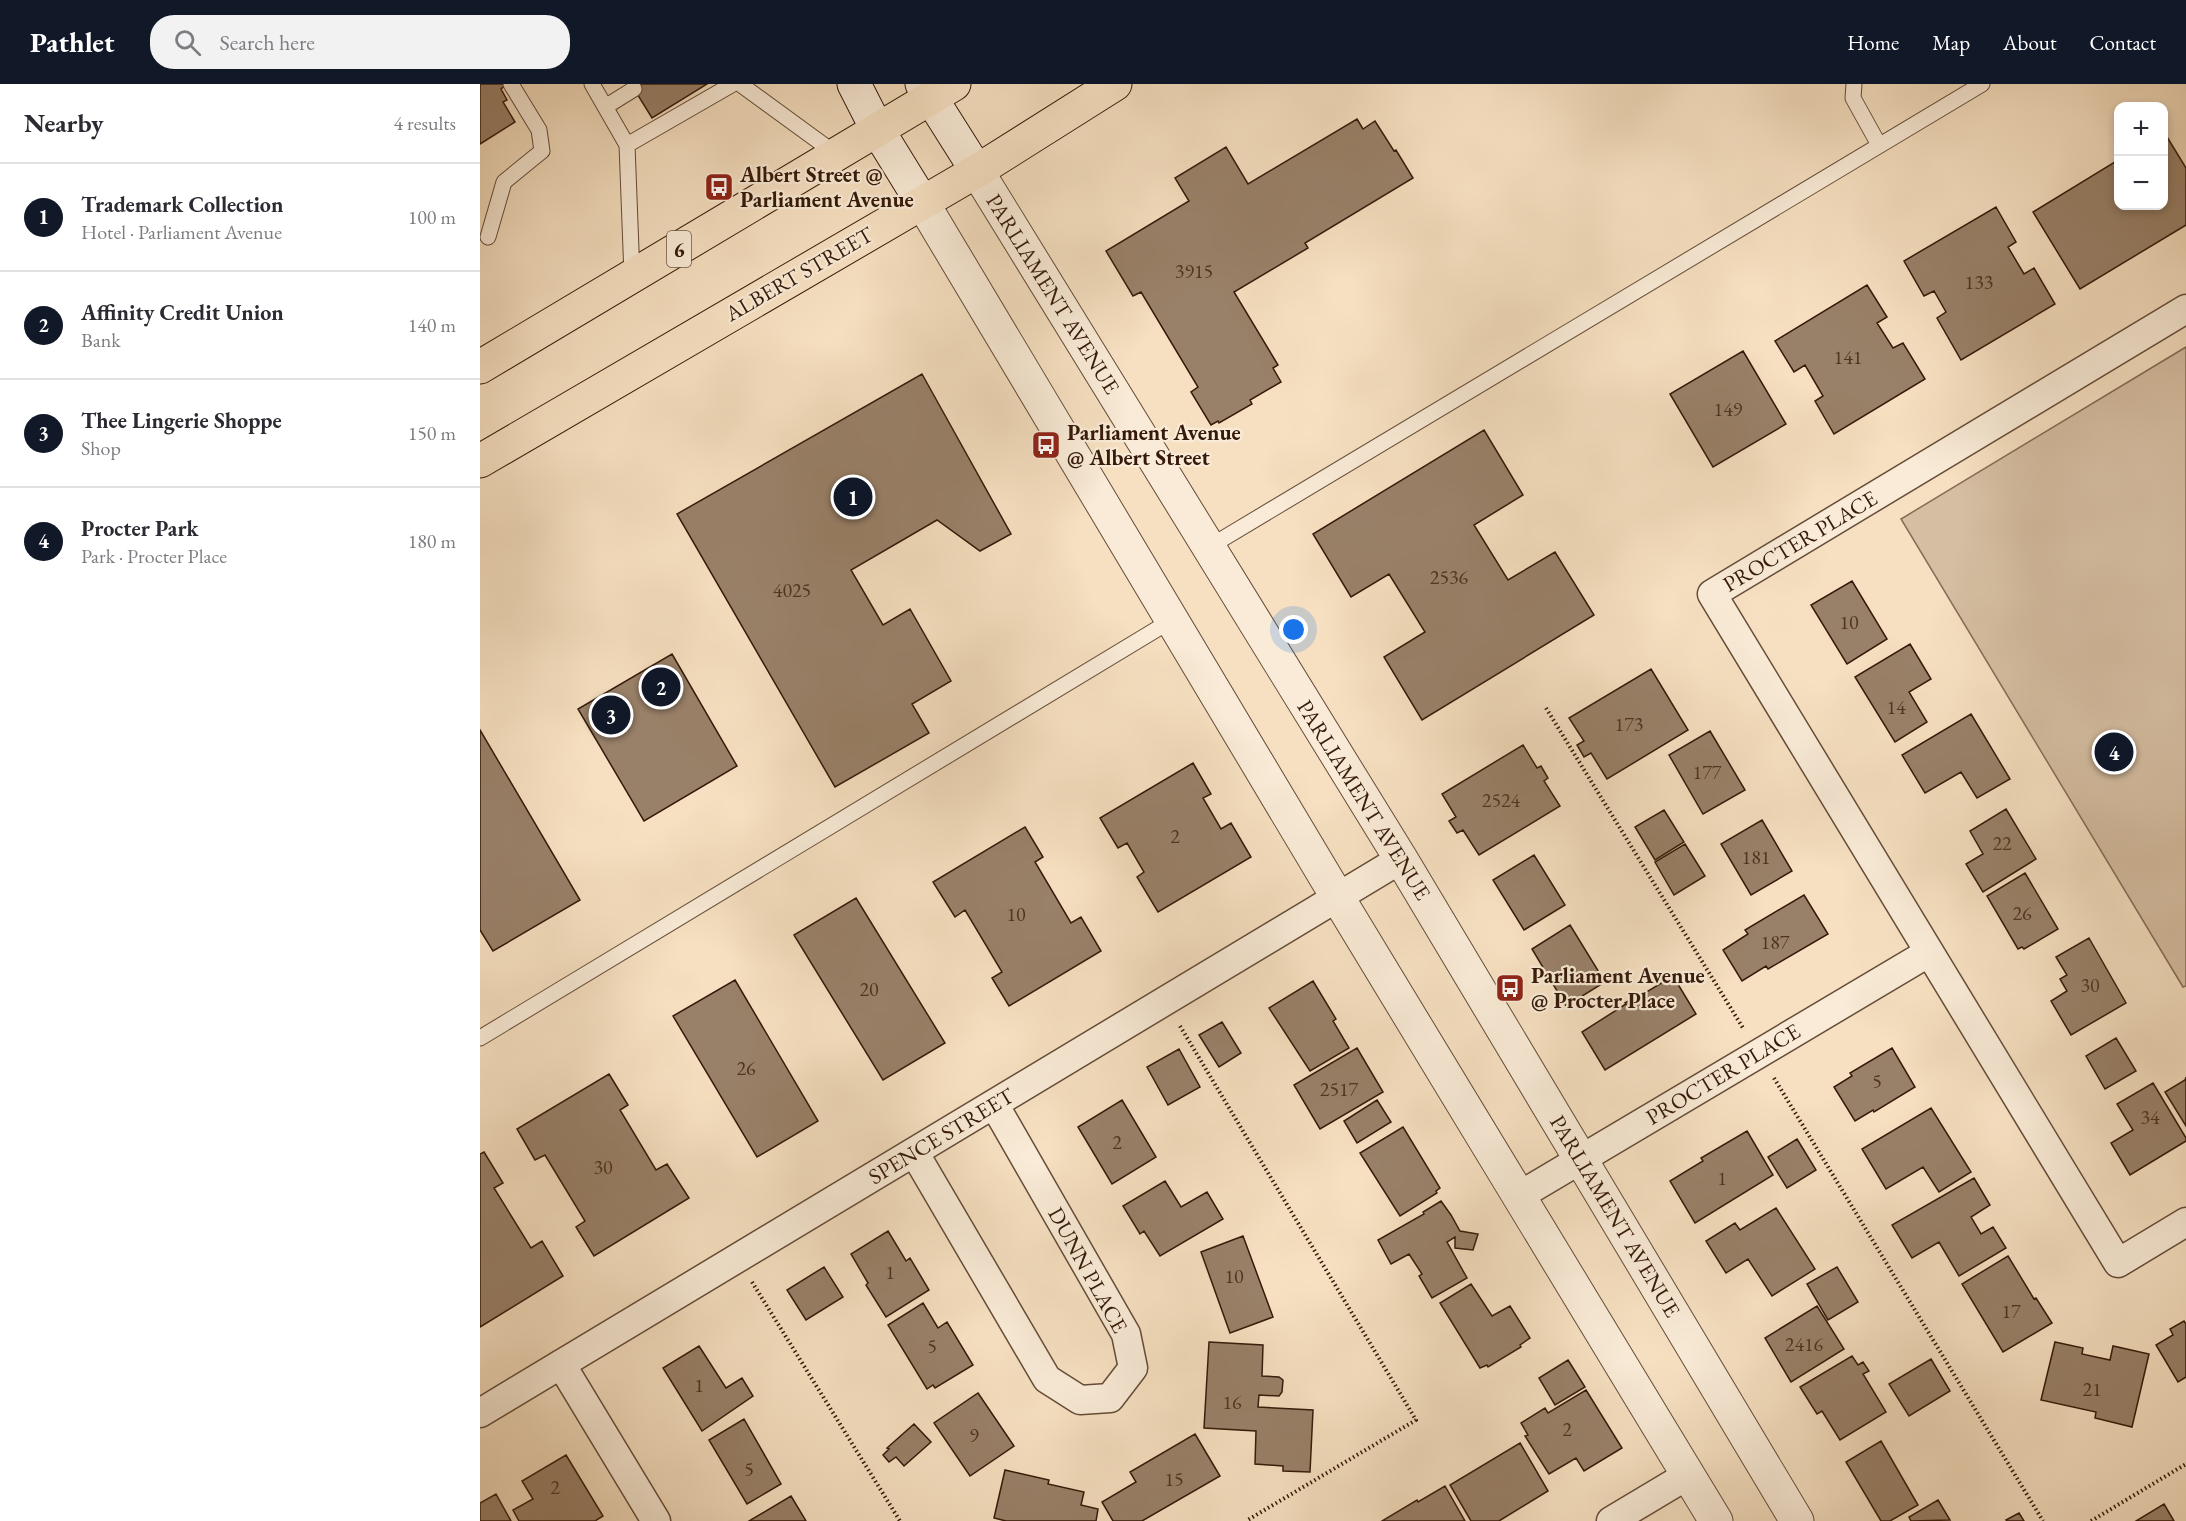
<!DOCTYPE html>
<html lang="en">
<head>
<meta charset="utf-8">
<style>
  body { margin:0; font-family:"EB Garamond",serif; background:#f2f2f3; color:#2b2b33 }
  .controls { position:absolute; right:18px; top:18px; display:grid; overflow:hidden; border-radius:12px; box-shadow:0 3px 9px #0003 }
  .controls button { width:54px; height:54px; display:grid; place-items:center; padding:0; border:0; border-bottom:2px solid #e1e1e2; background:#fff; color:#2b2b33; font:30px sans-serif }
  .you { position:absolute; left:814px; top:546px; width:21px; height:21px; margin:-15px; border:4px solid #fff; border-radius:50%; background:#1a73e8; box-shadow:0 0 0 9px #1a73e833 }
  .badge { display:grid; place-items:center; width:39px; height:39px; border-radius:50%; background:#111827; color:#fff; font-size:20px; font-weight:700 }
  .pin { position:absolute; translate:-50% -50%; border:3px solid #fff; box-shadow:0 2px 6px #0006 }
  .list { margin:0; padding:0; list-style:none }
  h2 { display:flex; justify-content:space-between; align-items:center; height:78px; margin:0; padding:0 24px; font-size:26px }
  h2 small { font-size:20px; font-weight:400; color:#7c7c81 }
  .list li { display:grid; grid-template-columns:39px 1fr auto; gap:18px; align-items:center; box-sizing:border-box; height:108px; padding:0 24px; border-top:2px solid #e1e1e2 }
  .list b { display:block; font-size:22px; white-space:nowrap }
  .list p { margin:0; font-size:20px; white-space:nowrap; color:#7c7c81 }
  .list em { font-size:20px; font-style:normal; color:#7c7c81 }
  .icon { flex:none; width:33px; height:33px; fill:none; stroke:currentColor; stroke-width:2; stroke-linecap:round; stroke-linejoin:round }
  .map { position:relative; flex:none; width:1706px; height:1437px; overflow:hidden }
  header { display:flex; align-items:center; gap:36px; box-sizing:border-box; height:84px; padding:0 30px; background:#111827; color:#fff }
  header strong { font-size:28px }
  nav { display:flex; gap:33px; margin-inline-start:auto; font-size:21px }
  .search { width:420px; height:54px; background:#f2f2f3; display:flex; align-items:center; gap:15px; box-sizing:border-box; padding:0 21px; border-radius:24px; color:#7c7c81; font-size:22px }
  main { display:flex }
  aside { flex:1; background:#fff }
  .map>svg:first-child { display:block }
</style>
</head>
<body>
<header>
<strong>Pathlet</strong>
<div class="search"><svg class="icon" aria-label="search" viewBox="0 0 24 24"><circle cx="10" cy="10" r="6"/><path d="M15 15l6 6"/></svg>Search here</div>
<nav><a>Home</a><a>Map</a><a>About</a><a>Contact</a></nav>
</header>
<main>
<aside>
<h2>Nearby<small>4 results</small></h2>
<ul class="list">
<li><span class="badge">1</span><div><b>Trademark Collection</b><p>Hotel · Parliament Avenue</p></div><em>100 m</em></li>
<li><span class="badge">2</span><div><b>Affinity Credit Union</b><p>Bank</p></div><em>140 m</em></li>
<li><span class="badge">3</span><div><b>Thee Lingerie Shoppe</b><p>Shop</p></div><em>150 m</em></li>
<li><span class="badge">4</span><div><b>Procter Park</b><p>Park · Procter Place</p></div><em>180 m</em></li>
</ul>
</aside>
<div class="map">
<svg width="1706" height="1437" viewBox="0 0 1706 1437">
  <rect width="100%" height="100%" fill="#f6e0c1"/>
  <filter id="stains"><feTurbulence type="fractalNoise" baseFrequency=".00333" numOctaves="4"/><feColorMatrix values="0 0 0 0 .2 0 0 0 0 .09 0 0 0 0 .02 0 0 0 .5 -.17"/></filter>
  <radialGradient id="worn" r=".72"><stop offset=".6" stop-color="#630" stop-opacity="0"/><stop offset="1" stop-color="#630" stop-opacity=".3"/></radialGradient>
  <!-- green -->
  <path fill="#d5bea2" stroke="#856c56" stroke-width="1.5" d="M1706 263V902L1703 903 1421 435Z"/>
  <!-- building -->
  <path fill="#998169" stroke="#351a0a" stroke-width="1.5" d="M0 0H27L21 5 27 16 23 18 35 38 0 60Z
    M151 0H227L172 34Z
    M877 35 883 45 895 37 914 67 916 66 933 94 825 159 828 164 754 208 798 281 793 284 801 298 770 316 772 320 739 339 738 337 731 341 711 308 718 303 661 208 653 212 626 167 709 117 695 94 746 63 768 100Z
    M1684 48 1706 84V141L1600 205 1553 128 1638 76V122H1684Z
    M1516 123 1536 158 1528 163 1544 190 1554 184 1575 220 1481 276 1457 234 1466 228 1454 207 1444 212 1424 177Z
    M1387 201 1407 233 1397 239 1413 264 1423 259 1445 295 1354 350 1335 317 1343 312 1325 281 1314 288 1295 257Z
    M1263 267 1306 340 1233 383 1190 310Z
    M442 290 531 450 500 467 457 436 371 486 403 541 430 525 471 597 432 620 449 649 355 703 197 430Z
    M1004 346 1043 411 994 441 1028 496 1075 468 1114 531 942 636 904 573 945 548 909 490 871 513 833 450Z
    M1372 497 1407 555 1367 580 1331 521Z
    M1430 560 1451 595 1429 608 1447 638 1415 658 1375 593Z
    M192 570 257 682 164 737 98 625Z
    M1171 585 1208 646 1127 695 1111 669 1104 673 1097 661 1104 657 1089 634Z
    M1491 630 1530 695 1497 714 1481 688 1445 709 1422 671Z
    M0 646 100 816 13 867 0 846Z
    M1230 647 1265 706 1223 730 1189 671Z
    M1043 661 1057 684 1061 682 1068 694 1064 697 1080 722 999 771 983 746 977 749 969 737 976 733 962 710Z
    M713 679 731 710 723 714 741 745 751 739 771 773 678 828 657 793 664 788 647 759 638 764 620 734Z
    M1526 725 1556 775 1503 808 1486 780 1503 770 1490 747Z
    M1184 726 1204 758 1175 776 1155 743Z
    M1282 736 1312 787 1271 811 1241 760Z
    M545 743 563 773 555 778 591 839 601 833 621 867 529 922 512 894 522 888 485 826 475 833 453 798Z
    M1205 760 1225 792 1194 811 1175 778Z
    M1054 771 1085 821 1044 846 1013 796Z
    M1545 789 1578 845 1544 865 1542 863 1538 865 1507 812Z
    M1324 811 1348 850 1288 885 1286 882 1262 897 1243 866 1268 850 1265 846Z
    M376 814 465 959 403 996 314 851Z
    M1090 841 1125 898 1086 922 1052 865Z
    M1609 854 1646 919 1591 951 1571 917 1587 907 1580 895 1587 891 1576 873Z
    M1193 892 1216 930 1125 986 1102 948 1146 920 1145 919 1164 907 1165 909Z
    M255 896 338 1037 277 1073 193 932Z
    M833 897 856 935 853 937 869 964 830 987 789 924Z
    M742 938 761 969 739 983 719 951Z
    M1636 954 1656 987 1625 1005 1606 972Z
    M877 964 903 1008 840 1045 814 1001Z
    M1412 964 1435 1003 1394 1028 1393 1026 1375 1037 1354 1003 1372 992 1370 989Z
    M699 965 720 1003 688 1021 667 983Z
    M129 990 148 1021 140 1026 176 1086 187 1080 209 1114 114 1172 96 1143 105 1137 65 1071 55 1076 37 1045Z
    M1706 993V1042L1685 1008 1705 996Z
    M1673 999 1706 1054V1057L1650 1091 1631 1059 1653 1046 1637 1020Z
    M642 1016 676 1073 632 1100 598 1043Z
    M897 1016 911 1038 877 1059 864 1037Z
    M1451 1024 1491 1088 1459 1108 1443 1083 1406 1105 1382 1065Z
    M923 1043 960 1104 956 1107 957 1109 920 1132 880 1069Z
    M1267 1047 1293 1091 1215 1139 1190 1097 1223 1077 1221 1074Z
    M1317 1055 1336 1086 1307 1104 1288 1073Z
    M4 1068 23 1099 14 1104 51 1164 62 1157 83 1192 0 1243V1070Z
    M1494 1094 1510 1121 1491 1133 1501 1150 1513 1143 1526 1164 1479 1192 1459 1158 1432 1174 1412 1141Z
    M685 1097 701 1123 727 1108 743 1135 680 1172 664 1147 660 1150 643 1122Z
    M961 1117 971 1131 980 1147 998 1150 993 1166 975 1164V1153L967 1158 987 1194 952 1214 939 1192 942 1190 929 1170 911 1180 898 1156 944 1130 943 1128Z
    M1296 1124 1335 1185 1292 1212 1268 1175 1246 1189 1226 1157 1255 1139 1260 1146Z
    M408 1147 426 1177 430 1174 449 1206 406 1233 386 1201 388 1199 371 1170Z
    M763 1152 793 1233 750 1249 721 1168Z
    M1528 1172 1554 1215 1556 1214 1572 1239 1523 1268 1482 1200Z
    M344 1183 363 1213 326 1236 307 1206Z
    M1357 1183 1378 1218 1348 1236 1327 1200Z
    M991 1200 1012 1232 1030 1222 1050 1254 1040 1261 1041 1263 1008 1283 1007 1281 1000 1284 960 1219Z
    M443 1219 458 1244 467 1238 493 1281 455 1304 453 1301 447 1305 408 1241Z
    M1337 1222 1364 1265 1311 1298 1285 1254Z
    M1704 1237 1706 1240V1293L1698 1298 1676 1261 1693 1251 1690 1245Z
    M729 1258 783 1261 782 1292 799 1293 803 1296 802 1308 799 1312 779 1311 778 1323 833 1326 830 1388 803 1387V1382L775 1380 776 1347 724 1344Z
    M1575 1258 1603 1264 1602 1270 1630 1276 1633 1262 1669 1270 1652 1343 1615 1334 1616 1328 1561 1316Z
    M219 1262 246 1304 262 1294 273 1312 222 1347 183 1284Z
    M1372 1272 1378 1281 1383 1278 1389 1287 1383 1290 1406 1328 1360 1356 1342 1327 1337 1330 1320 1303Z
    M1451 1275 1470 1307 1429 1332 1409 1300Z
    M1088 1276 1105 1303 1075 1321 1059 1294Z
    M1106 1306 1142 1364 1104 1387 1096 1374 1069 1390 1045 1352 1048 1351 1041 1339 1065 1324 1068 1329Z
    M498 1309 534 1362 490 1392 454 1339Z
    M264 1335 301 1400 267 1420 229 1356Z
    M434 1340 451 1358 424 1382 416 1373 409 1378 403 1371 409 1365 407 1364Z
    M715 1350 740 1392 662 1437H633L622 1418 656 1398 650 1388Z
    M1401 1357 1438 1421 1410 1437H1401L1366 1378Z
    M1040 1359 1068 1407 1019 1437H991L970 1401Z
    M86 1371 123 1432 115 1437H39L33 1426 53 1415 42 1397Z
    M525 1386 569 1396 568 1400 604 1408 601 1421 618 1425 616 1437H526L514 1434Z
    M965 1402 985 1437H902L937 1416 938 1418Z
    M16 1410 31 1437H0V1419Z
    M311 1412 326 1437H269Z
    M1458 1416 1470 1436 1431 1437 1429 1433Z
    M1684 1420 1694 1437H1656Z
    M1539 1429 1544 1437H1527L1526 1436Z"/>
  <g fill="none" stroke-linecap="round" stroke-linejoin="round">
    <!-- service casing -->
    <g stroke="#654c38" stroke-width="17">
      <path id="service" d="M112 0 147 61 253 0
        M260 0 356 70
        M1374 0 1373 14 1399 61
        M125 23 154 5
        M147 61 152 192
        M8 153 24 98 62 67 59 46 31 0
        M729 463 1502 0
        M0 954 692 536"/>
    </g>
    <!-- minor casing -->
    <g stroke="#654c38" stroke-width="31">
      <path id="minor" d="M1706 225 1232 510 1638 1179 1706 1138
        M434 1068 567 1295 600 1316 630 1314 653 1284 646 1250 514 1020
        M1039 1112 1448 869
        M81 1280 176 1437
        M0 1329 921 775
        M1131 1437 1208 1391"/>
    </g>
    <!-- tertiary casing -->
    <g stroke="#654c38" stroke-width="35">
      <path id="tertiary" d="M497 87 921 775 1317 1437
        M442 118 858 814 1236 1437"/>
    </g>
    <!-- secondary casing -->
    <g stroke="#351a0a" stroke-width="35">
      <path id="secondary" d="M374 0 397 45 442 118
        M442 0 497 87"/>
    </g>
    <!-- primary casing -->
    <g stroke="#351a0a" stroke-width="35">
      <path id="primary" d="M0 283 474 0
        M0 377 497 87 635 0"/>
    </g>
    <!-- path -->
    <path stroke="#351a0a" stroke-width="4" stroke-dasharray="1.5 3" stroke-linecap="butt" d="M1066 624 1263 944
      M700 942 936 1336 766 1437
      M1294 994 1563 1437
      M272 1198 420 1437
      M1611 1437 1706 1380"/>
    <!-- service -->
    <use href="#service" stroke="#f9ebd7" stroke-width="15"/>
    <!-- minor -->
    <use href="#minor" stroke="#f9ebd7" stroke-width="28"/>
    <!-- tertiary -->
    <use href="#tertiary" stroke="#f9ebd7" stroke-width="33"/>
    <!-- secondary -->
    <use href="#secondary" stroke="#f9ebd7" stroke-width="33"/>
    <!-- primary -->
    <use href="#primary" stroke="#f6e0c1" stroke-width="33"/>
  </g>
  <!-- icons -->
  <defs>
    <g id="bus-square" transform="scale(1.5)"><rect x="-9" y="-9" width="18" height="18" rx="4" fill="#8f2418" stroke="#f9ebd7"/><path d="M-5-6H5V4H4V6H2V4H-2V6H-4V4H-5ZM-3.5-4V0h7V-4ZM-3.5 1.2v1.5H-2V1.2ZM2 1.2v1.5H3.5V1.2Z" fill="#fff"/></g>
  </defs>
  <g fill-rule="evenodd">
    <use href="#bus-square" x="239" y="103"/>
    <use href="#bus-square" x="566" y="361"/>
    <use href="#bus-square" x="1030" y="904"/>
  </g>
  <g text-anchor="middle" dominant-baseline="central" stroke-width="4.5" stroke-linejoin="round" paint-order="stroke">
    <!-- number labels -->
    <g font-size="20" fill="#4e3422">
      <text x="714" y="187">3915</text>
      <text x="1499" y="198">133</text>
      <text x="1368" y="273">141</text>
      <text x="1248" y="325">149</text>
      <text x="969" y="493">2536</text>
      <text x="312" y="506">4025</text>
      <text x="1369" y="538">10</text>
      <text x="1416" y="623">14</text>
      <text x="1149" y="640">173</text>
      <text x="1227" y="688">177</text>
      <text x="1021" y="716">2524</text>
      <text x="695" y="752">2</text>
      <text x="1522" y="759">22</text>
      <text x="1276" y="773">181</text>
      <text x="1542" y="829">26</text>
      <text x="536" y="830">10</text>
      <text x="1295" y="858">187</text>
      <text x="1610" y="901">30</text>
      <text x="389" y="905">20</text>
      <text x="266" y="984">26</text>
      <text x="1397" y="997">5</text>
      <text x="859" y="1005">2517</text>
      <text x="1670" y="1033">34</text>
      <text x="637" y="1058">2</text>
      <text x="123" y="1083">30</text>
      <text x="1242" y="1094">1</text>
      <text x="410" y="1188">1</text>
      <text x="754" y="1192">10</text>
      <text x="1531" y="1227">17</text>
      <text x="1324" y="1260">2416</text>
      <text x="452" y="1262">5</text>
      <text x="219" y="1301">1</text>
      <text x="1612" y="1305">21</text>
      <text x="752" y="1318">16</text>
      <text x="1087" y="1345">2</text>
      <text x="494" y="1351">9</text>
      <text x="269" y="1385">5</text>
      <text x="694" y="1395">15</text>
      <text x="75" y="1403">2</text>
    </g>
    <!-- shield labels -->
    <rect fill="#f9ebd7" stroke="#705948" stroke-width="1.5" x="187" y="147" width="24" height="36" rx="4.5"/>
    <g font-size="21" font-weight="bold" fill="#351a0a">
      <text x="199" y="165">6</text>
    </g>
    <!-- poi labels -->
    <g font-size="22" font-weight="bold" fill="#351a0a" stroke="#f9ebd7" text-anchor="start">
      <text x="260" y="90">Albert Street @<tspan x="260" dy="25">Parliament Avenue</tspan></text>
      <text x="587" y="348">Parliament Avenue<tspan x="587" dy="25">@ Albert Street</tspan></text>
      <text x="1051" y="891">Parliament Avenue<tspan x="1051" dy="25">@ Procter Place</tspan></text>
    </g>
    <!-- street labels -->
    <g font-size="22" fill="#351a0a" stroke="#f9ebd7">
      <text transform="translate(319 190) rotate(-30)">ALBERT STREET</text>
      <text transform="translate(573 210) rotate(58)">PARLIAMENT AVENUE</text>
      <text transform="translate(1320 457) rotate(-31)">PROCTER PLACE</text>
      <text transform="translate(884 716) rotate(58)">PARLIAMENT AVENUE</text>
      <text transform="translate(1243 990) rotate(-31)">PROCTER PLACE</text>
      <text transform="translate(461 1052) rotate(-31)">SPENCE STREET</text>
      <text transform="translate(1135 1132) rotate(59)">PARLIAMENT AVENUE</text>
      <text transform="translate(608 1186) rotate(61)">DUNN PLACE</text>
    </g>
  </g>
  <rect width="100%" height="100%" filter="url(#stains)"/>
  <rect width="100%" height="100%" fill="url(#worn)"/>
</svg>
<div class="controls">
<button>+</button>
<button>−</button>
</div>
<div class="you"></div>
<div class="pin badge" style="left:373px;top:413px">1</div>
<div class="pin badge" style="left:181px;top:603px">2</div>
<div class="pin badge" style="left:131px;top:631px">3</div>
<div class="pin badge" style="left:1634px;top:668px">4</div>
</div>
</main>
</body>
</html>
